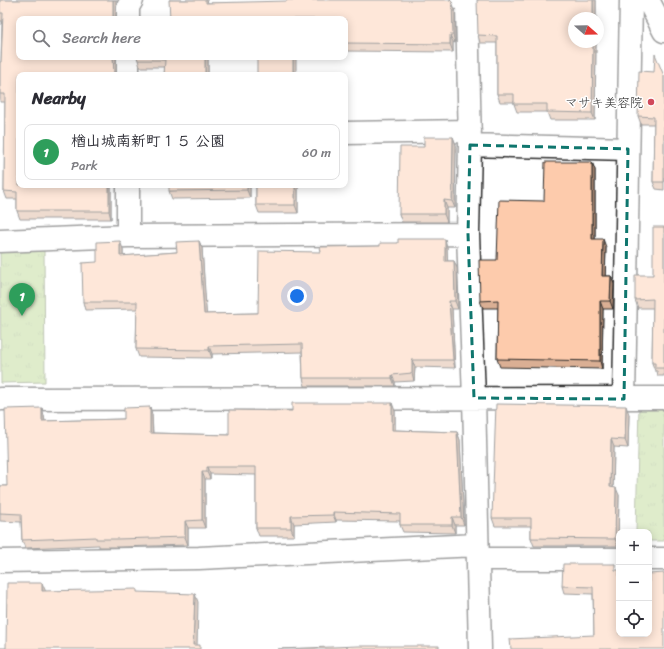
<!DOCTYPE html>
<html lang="en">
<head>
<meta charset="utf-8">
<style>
  body { margin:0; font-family:Sriracha,"Klee One",sans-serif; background:#f2f2f3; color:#2b2b33 }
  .controls { position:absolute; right:12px; bottom:12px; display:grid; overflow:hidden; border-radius:8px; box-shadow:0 2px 10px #0003 }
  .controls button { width:36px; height:36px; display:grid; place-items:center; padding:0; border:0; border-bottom:1px solid #e1e1e2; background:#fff; color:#2b2b33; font:20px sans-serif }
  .compass { position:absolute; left:568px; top:12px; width:36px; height:36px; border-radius:50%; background:#fff; box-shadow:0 2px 10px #0003; rotate:110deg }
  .you { position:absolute; left:297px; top:296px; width:14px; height:14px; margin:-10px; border:3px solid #fff; border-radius:50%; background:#1a73e8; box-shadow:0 0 0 6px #1a73e833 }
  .badge { display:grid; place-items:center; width:26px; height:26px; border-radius:50%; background:#0b8043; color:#fff; font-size:13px; font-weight:700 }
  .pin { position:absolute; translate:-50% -33px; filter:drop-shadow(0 1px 2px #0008) }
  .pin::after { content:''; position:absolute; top:21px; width:14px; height:12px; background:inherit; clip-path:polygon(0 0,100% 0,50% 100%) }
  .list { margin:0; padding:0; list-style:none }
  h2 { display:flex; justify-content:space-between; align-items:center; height:52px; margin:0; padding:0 16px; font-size:17px }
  h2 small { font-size:13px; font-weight:400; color:#7c7c81 }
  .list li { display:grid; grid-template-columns:26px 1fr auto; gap:12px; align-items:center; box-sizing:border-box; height:56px; margin:0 8px 8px; padding:0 8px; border:1px solid #e1e1e2; border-radius:8px }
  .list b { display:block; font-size:15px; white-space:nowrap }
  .list p { margin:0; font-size:13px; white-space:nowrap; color:#7c7c81 }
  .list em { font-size:13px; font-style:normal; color:#7c7c81 }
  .icon { flex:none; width:22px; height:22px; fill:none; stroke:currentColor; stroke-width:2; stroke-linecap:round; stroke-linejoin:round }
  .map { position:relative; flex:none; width:664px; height:649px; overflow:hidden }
  .search { position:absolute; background:#fff; box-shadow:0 2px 10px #0003; left:16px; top:16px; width:332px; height:44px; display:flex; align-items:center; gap:10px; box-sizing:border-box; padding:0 14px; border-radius:8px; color:#7c7c81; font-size:15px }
  .panel { position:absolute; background:#fff; box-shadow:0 2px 10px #0003; left:16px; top:72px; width:332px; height:116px; border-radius:8px }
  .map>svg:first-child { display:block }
</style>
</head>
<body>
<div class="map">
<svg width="664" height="649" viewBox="0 0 664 649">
  <defs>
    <pattern id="park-tufts" width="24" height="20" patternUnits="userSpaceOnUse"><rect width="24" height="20" fill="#b8d58d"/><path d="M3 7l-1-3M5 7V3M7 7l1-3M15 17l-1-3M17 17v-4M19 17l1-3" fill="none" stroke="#9eb77a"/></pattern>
  </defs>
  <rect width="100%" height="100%" fill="#fff"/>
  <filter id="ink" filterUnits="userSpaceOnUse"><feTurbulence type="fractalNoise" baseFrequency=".025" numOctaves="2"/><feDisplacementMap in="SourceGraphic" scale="8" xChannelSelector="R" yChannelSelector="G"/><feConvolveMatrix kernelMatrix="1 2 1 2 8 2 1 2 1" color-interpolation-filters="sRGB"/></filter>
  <g filter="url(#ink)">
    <!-- park -->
    <path fill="url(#park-tufts)" stroke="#72805c" d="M44 249 45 382 1 383 0 250Z
      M639 405H664V541H649V532H636Z"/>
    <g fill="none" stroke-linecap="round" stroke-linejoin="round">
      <!-- minor casing -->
      <g stroke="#2b2b2b" stroke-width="25">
        <path id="minor" d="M462 0 467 4 470 145 468 234
          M648 0 664 31
          M128 19V7L132 0
          M128 57V75
          M345 133 470 131
          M470 145 628 149
          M128 236 468 234 474 398 480 649
          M0 241 128 236V185
          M0 399 664 398
          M624 399 631 0
          M478 559H619
          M649 559H664
          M0 561 199 558 477 545"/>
      </g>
      <!-- minor -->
      <use href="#minor" stroke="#fff" stroke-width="22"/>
    </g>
    <!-- wall -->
    <path fill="#daaf94" stroke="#2b2b2b" d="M0 0H116V19H19L116 57 19 75 111 185V219H20L17 211V199H7L4 191 5 102H0V62H1L2 21H0Z
      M169 0H207L208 3 452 2 455 10V43L453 42V52L345 51V19Z
      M596 0V18H574V42H596L595 120H550L547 112H517L514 104V102H500L497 94V43H480L478 35Z
      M137 57H212H208V75H164L165 67H140L138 60Z
      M664 76V190L656 189 653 182 654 124H641L638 116Z
      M453 137 456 145 455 208H447V222H402L399 214 424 147Z
      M592 162 595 170V239L606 247 605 276H611L614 284 613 309H603L602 369 500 367 497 359 498 308H483L480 301 497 260 544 201Z
      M250 185V198L172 199 169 191Z
      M256 185H298V213H259L256 205Z
      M664 227V376H658L657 371H655L652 363 653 308H638L635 300 653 275Z
      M199 241 202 248 206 314 258 313 321 252 447 247V261H454L457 268 458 309H452L455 368 415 367 414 381 395 382V386H305L303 378 302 352 212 354V358L139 357 136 349 137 309 85 310 83 302 97 262 123 249V256L177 252Z
      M150 407 152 415 153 433 229 435 292 411H395V430L457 432 460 440 464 525H455V533L403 532 400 525V521L336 520V522L294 524V536H259L256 528V475L210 474V479H205V528H188V545L119 547H99V545L25 548 22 540 21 522 0 521V486H7L42 408 44 416 45 421 124 419Z
      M629 414 628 448 614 447 613 488 619 495 618 546H534L531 538V526H495L492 518Z
      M615 564 594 635 593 594 564 593 562 586Z"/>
    <!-- shaded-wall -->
    <path fill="#b18e78" stroke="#2b2b2b" d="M113 0H116V19H113Z
      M593 0H596V18H593Z
      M452 2 455 10V43L453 35Z
      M450 35 453 42V52L450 44Z
      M593 42H596L595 120 592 113Z
      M113 57H116V75H114Z
      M205 57H208V75H205Z
      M293 57H296V75H293Z
      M453 137 456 145 455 208 452 201Z
      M592 162 595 170V247L592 239Z
      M109 185H111V219L109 211Z
      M247 185H250V198L247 190Z
      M295 185H298V213L295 205Z
      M444 200 447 208V222L444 214Z
      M445 239 447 247 448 268 445 261Z
      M603 239 606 247 605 284 602 276Z
      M120 241 123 249V264L120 256Z
      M199 241 202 248 207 321 204 314Z
      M454 261 457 268 458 309 455 301Z
      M611 276 614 284 613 309 610 301Z
      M449 301 452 309 455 368 453 360Z
      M600 301 603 309 602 369 600 361Z
      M209 346 212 354V358L209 350Z
      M412 360 415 367 414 381 412 373Z
      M392 375 395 382V386L392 378Z
      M392 403 395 411V438L392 430Z
      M626 406 629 414 628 448 625 440Z
      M150 407 152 415 153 441 150 433Z
      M42 408 44 416 45 429 42 421Z
      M457 432 460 440 464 525 461 517Z
      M611 439 614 447 613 495 610 487Z
      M207 467 210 474V479L207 472Z
      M202 472 205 479V528L202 520Z
      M616 488 619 495 618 546 615 539Z
      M333 512 336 520V522L333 515Z
      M291 516 294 524V536L291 528Z
      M452 517 455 525V533L452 525Z
      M185 521 188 528V545L185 537Z
      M42 583 46 592 42 591Z
      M195 594 198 602 197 649 193 645Z"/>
    <!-- building -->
    <path fill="#fdcbac" stroke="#2b2b2b" d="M0 0H113V19H19V57H113L114 75H19V185H109V211H17V192L4 191 5 94H0V62H1L3 13H0Z
      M169 0H206V3L287 1V0H450L452 2 453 35H450V44L345 43V19H170Z
      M477 0H593V18H574V42H593L592 113 547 112V104H514V94H497V36L478 35Z
      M655 54 664 76V182H653L654 117 638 116 639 71 654 72Z
      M137 57H205V75H164L165 60H138Z
      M257 57H293V75H257Z
      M424 137H453L452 201 444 200V214H399L400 147H424Z
      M545 162H592V239H603L602 276H611L610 301H600V361L497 359 498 300 480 301 479 260H497L499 200 544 201Z
      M169 185H247V190L169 191Z
      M256 185H295V205H256Z
      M653 227H664V368H655V363H652L653 299 635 300V275H653Z
      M398 239H445V261H454L455 301H449L453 360H412V373L392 375V378H303L302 344 209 346V350L136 349 137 302H83L82 263 97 262V242L120 241V256L177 252 176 242 199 241 204 314 258 313 259 251 321 252 320 247 380 246V243H398Z
      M292 403H392V430L457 432 461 517H452V525H400V514L333 512V515L291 516V528H256V467H207V472H202V520L185 521V537L117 539H96V537L22 540 21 514 0 513V486H7L5 409 42 408V421L124 419V408L150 407V433L229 435V410L292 411Z
      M496 404 626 406 625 440 611 439 610 487 616 488 615 539 531 538V518H492Z
      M563 564H615V570H619V634H649V574L664 573V649H511L510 639 594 635 593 587 562 586Z
      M7 583H42V591L137 589V592L195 594 193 645H200V649H0V648H6Z
      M358 646H439V649H278Z"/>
  </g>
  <!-- marked area -->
  <path d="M0 0H664V649H0ZM470 145 628 149 624 399 474 398 468 234Z" fill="#fff" fill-opacity=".55" fill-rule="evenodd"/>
  <path fill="none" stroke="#0f766e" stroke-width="3" stroke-dasharray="8 5" stroke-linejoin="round" d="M470 145 628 149 624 399 474 398 468 234Z"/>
  <!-- markers -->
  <circle fill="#d1495b" stroke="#fff" stroke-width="1.5" cx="651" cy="102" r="4"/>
  <g text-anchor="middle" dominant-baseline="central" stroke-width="3" stroke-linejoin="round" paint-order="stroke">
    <!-- poi labels -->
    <g font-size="13" fill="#2b2b2b" stroke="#fff" text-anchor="end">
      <text x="643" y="102">マサキ美容院</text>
    </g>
  </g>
</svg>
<div class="controls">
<button>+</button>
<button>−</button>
<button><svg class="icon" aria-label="locate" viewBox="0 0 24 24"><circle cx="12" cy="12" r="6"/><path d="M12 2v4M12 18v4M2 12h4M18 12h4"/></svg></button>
</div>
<svg class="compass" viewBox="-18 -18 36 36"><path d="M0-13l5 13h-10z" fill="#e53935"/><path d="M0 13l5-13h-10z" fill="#7c7c81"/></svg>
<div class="you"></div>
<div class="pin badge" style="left:22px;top:316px;background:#2e9e5b">1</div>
<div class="search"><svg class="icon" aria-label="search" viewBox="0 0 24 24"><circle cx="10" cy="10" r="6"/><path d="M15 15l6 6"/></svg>Search here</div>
<section class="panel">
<h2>Nearby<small></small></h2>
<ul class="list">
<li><span class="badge" style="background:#2e9e5b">1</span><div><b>楢山城南新町１５ 公園</b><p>Park</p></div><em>60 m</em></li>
</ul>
</section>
</div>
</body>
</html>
